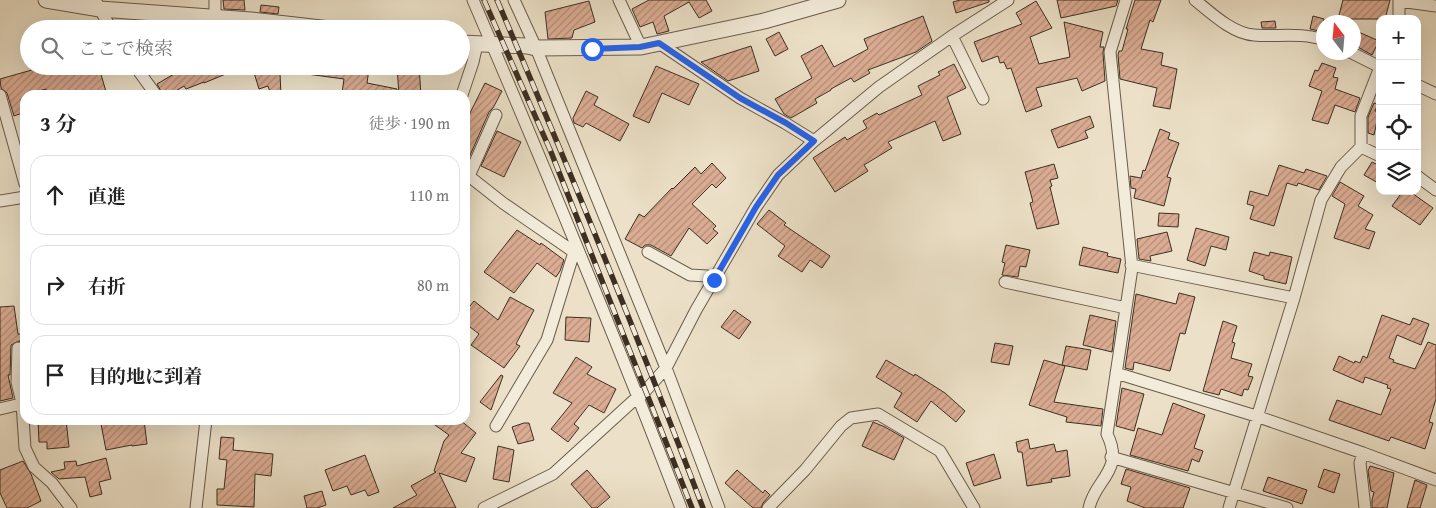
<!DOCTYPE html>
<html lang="ja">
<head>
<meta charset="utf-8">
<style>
  body { margin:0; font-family:"Gentium Book Plus","Noto Serif JP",serif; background:#f2f2f2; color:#222 }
  .controls { position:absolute; right:15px; top:15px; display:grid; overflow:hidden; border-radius:10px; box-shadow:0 5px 20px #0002 }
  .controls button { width:45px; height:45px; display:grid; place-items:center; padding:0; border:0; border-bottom:1px solid #e0e0e0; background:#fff; color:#222; font:25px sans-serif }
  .compass { position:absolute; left:1316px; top:15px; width:45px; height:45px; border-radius:50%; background:#fff; box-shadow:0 5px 20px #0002; rotate:344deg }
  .stop { position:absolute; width:15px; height:15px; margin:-11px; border:4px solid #2563eb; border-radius:50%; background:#fff }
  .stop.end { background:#2563eb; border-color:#fff; box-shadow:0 1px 5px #0008 }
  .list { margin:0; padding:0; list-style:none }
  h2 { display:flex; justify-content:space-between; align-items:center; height:65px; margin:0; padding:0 20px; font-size:21px }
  h2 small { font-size:16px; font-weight:400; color:#767676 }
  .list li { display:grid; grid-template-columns:32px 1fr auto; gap:15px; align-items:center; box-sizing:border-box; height:80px; margin:0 10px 10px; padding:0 10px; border:1px solid #e0e0e0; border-radius:15px }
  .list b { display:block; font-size:19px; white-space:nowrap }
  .list em { font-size:16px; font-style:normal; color:#767676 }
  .icon { flex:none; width:28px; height:28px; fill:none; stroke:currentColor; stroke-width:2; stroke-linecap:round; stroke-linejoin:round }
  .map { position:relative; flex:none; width:1436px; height:508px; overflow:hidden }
  .search { position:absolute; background:#fff; box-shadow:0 5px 20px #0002; left:20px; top:20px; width:450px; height:55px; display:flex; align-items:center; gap:12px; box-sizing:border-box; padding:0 18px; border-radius:28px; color:#767676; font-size:19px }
  .panel { position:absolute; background:#fff; box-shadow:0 5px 20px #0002; left:20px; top:90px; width:450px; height:335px; border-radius:15px }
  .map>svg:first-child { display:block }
</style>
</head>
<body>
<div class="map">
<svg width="1436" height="508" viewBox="0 0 1436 508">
  <defs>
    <pattern id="building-hatch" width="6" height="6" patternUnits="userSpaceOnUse" patternTransform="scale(1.25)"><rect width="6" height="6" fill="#dcad94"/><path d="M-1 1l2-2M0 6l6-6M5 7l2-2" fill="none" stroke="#b48d78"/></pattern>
  </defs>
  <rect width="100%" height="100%" fill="#ece1c8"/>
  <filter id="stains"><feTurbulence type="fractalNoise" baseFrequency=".004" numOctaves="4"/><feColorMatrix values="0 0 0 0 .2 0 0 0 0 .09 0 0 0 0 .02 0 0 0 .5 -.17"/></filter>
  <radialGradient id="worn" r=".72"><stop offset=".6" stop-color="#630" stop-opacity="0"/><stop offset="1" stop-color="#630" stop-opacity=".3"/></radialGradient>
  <!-- building -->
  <path fill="url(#building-hatch)" stroke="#3d2f22" d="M223 0H244L245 10 224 9Z
    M649 0H706L712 11 699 18 689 2 664 16 669 31 657 34 653 22 640 27 632 9Z
    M960 0H989V2L956 13 953 2Z
    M1057 0H1118L1116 6 1061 18Z
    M1135 0H1161L1153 22 1150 20 1141 49 1163 53 1161 65 1177 69 1170 109 1153 106 1157 88 1120 79 1118 55 1119 51H1122L1128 29H1126Z
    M1343 0H1390L1385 19H1338Z
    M589 1 595 22 574 30 572 38 548 39 545 12Z
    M1036 1 1052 28 1030 37 1039 64 1070 57 1064 22 1103 32 1100 47H1104L1103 53 1105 81 1082 91 1077 78 1036 88 1042 106 1026 112 1011 68 1007 69 1004 62 1000 63 998 56 982 62 974 42 1022 24 1016 13Z
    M261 5 279 7 278 14 260 12Z
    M923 16 932 41 916 52 868 70 870 73 854 82 851 78 831 89V90L815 99 817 103 791 118 784 114 775 99 812 78 801 56 822 45 834 67 868 49 864 39Z
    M1313 16 1324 19V32L1310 29Z
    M1275 21 1276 28H1262L1261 22Z
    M1354 30 1379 41 1372 55 1354 45Z
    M779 32 788 49 775 56 766 39Z
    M751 46 759 71 728 81 701 62Z
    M1322 63 1336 68 1333 77 1338 78 1335 89 1360 98 1355 112 1335 105 1328 124 1312 120 1322 91 1309 86 1315 70 1318 71Z
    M954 64 966 88 947 97 961 134 943 141 935 121 888 142 892 148 864 165 868 171 835 192 813 158 845 137 847 140 867 128 863 121 877 113 879 115 922 95 918 86 940 75 938 72Z
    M46 66H87L89 74 100 71 107 95H93L92 92 80 95H48L46 89 25 95V112L14 116 7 93 1 88 0 79Z
    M177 66H245L204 83V82L186 89 184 86 169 95H163L157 84 179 71Z
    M252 66H277L280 74 281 95H271L268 86 259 89Z
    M307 66H352L369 69 367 83 397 89 396 95H359L342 93 344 79 307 74Z
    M397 66H419L421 95H399Z
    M656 66 699 84 689 105 662 93 649 123 633 116Z
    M485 83 502 91 493 108 489 112 468 160 465 158V116L468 117Z
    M586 91 598 97 594 105 629 124 620 141 586 123 583 127 574 123 573 118Z
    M1374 103 1378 104 1375 111 1379 112 1374 135 1368 133V117Z
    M1090 116 1094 127 1085 131 1088 138 1058 148 1051 130Z
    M1160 129 1170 133 1168 139 1179 143 1167 177 1171 178 1164 206 1134 198 1136 189 1131 188 1130 176 1141 178 1143 170 1145 171Z
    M497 131 521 142 504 177 481 166Z
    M1372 162 1380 166V184L1364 175Z
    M712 163 726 178 716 188 712 184 692 204 716 226 713 229 718 233 707 244 689 228 671 256 651 245H645L642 248 625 239 639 214 644 217 672 188 673 189 695 167 701 174Z
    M1054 164 1058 178 1050 180 1052 186 1050 187 1059 224 1037 229 1030 203 1033 202 1025 172Z
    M1279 165 1304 173 1306 169 1327 176 1319 190 1298 183 1297 186 1287 183 1274 226 1250 219 1254 206 1247 204 1250 191 1268 196Z
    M1340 182 1364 196 1358 206 1373 215 1365 229 1375 232 1369 249 1334 238 1345 204 1332 196Z
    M1403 191H1409L1433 208 1420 225 1392 206Z
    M769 210 786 223 784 225 830 256 822 268 810 260 802 272 778 256 785 246 757 224Z
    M1159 213 1179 214 1178 227 1158 226Z
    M1196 228 1229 237 1226 250 1211 246 1205 266 1187 260Z
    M517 230 540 245 541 243 564 260 560 271 556 277 537 263 514 293 484 272Z
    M1167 232 1172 251 1150 256 1151 261 1139 259 1137 239Z
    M1006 245 1030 250 1026 267 1020 266 1018 277 1002 275 1005 263 1002 262Z
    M1083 247 1108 253 1107 256 1121 259 1118 273 1079 265Z
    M1254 252 1269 256 1270 252 1292 257 1286 284 1264 279V276L1249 271Z
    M1179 293 1195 297 1185 334 1180 333 1170 371 1134 362 1133 370 1125 368 1136 294 1176 304Z
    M510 297 534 310 516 344 520 346 504 368 471 345 479 334 465 323V312L474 301 498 320Z
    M14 306 18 334H25V346L22 342 19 341 11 345 10 375H8L13 398 0 401V307Z
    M734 310 751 322 739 339 721 327Z
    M1090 315 1116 321 1112 352 1083 345Z
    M1382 315 1410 325 1413 318 1429 324 1421 345 1397 335 1389 358 1394 360 1393 362 1415 369 1428 342 1436 345V399L1429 422 1433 423 1425 449 1391 437 1389 441 1329 420 1337 400 1381 415 1391 389 1387 388 1388 385 1365 377 1363 383 1333 370 1339 356 1354 363 1355 361 1360 363 1363 356 1367 358Z
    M566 317 591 318 589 342 565 340Z
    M1223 321 1237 326 1232 342 1235 343 1231 358 1252 364 1248 376 1253 377 1248 390 1244 389 1242 396 1221 389 1219 395 1203 391Z
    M995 343 1013 346 1009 365 991 362Z
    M1066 346 1091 350 1087 370 1062 365Z
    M576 357 592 367 587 374 616 389 604 413 589 405 574 424 579 428 568 442 551 429 572 403 553 393Z
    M886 360 914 376 915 374 945 393 965 411 956 422 931 401 917 422 894 407 902 393 876 377Z
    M1044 360 1065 366 1054 402 1103 409 1101 426 1066 422 1067 417 1029 405Z
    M501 375 503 376 491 410 480 402Z
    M1122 388 1144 394 1134 431 1116 426Z
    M1173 403 1205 415 1194 448 1203 451 1199 462 1192 459 1188 471 1130 455 1138 428 1162 435Z
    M38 420H66L69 447 47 449V442H39Z
    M121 420H144L147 444 132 446V445L106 450 101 424Z
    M428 420H460L476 433 461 453 475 458 466 482 439 473 456 508H393L417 495 411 486 436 472 434 471 444 441 449 435Z
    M873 422 885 427 904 438 894 460 862 446Z
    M524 423H529L534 440 518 444 512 427Z
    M221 437 234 438 233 450 273 454 271 476 255 474 254 507 217 505V489H224L227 460 219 459Z
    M1028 439 1030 449 1054 444 1056 452 1067 450 1070 476 1051 479 1052 482 1027 486 1022 452H1018L1016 442Z
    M498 446 514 450 509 482 493 479Z
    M994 454 1001 478 974 486 966 463Z
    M365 455 379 492 368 496 365 490 351 495 347 486 333 491 325 470Z
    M106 458 111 479 99 482 102 494 90 497 85 477 59 479 51 472 65 469 64 462 76 461 77 466Z
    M23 461 31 474 41 501 27 508H7L0 493V470Z
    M1370 466 1394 473 1387 508H1372V500L1374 492 1371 491 1368 471Z
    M1126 469 1190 488 1183 508H1145L1127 501 1131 487 1121 484Z
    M1324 469 1340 474 1334 493 1318 487Z
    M587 470 610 497 597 508H592L571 484Z
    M737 470 763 493 765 490 770 495 763 503 761 508H753L725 483Z
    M1268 477 1307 490 1302 504 1263 491Z
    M1415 480 1427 485 1420 508H1407Z
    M322 491 326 505 317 508H307L304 496Z"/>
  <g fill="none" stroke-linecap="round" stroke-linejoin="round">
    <!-- minor casing -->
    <g stroke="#695c4c" stroke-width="13">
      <path id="minor" d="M95 0 111 29
        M215 0V17
        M473 0C545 168 616 337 681 508
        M514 0 536 48 666 368 719 508
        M619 0 641 47
        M1195 0C1211 13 1233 34 1254 35 1276 37 1302 32 1324 40
        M1399 1 1436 6
        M1399 19V0
        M952 36 983 99
        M659 43 740 98 785 123 814 141
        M1350 52 1380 67
        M135 66 156 95
        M1380 67 1361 116V147L1380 156
        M1417 85 1436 94
        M0 95 25 184
        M462 95 473 62 477 44
        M465 173 503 203 574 252 547 340 496 426
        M469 176 496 115
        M1417 176 1436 190
        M0 201 25 197
        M648 252 690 275 707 276 714 280
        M1131 265 1294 298
        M1005 282 1126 308
        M18 348 17 382 22 403 25 448 34 467 52 483 71 508
        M1116 373 1256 416 1363 453 1360 463 1365 508
        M0 409 25 403
        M1363 453 1436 480
        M1111 457 1287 508
        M196 508 206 420
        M484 508 553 474 633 401 639 398 666 368 696 310 756 207 778 175 814 141 879 87 952 36 1008 0
        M768 508 805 470 841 426 851 418 878 414 940 451 974 508
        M1089 508C1095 479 1125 471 1107 434L1132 268 1110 52 1126 0
        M1229 508 1294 298 1321 200 1341 167 1361 147"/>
    </g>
    <!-- tertiary casing -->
    <g stroke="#695c4c" stroke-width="17">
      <path id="tertiary" d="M46 0 100 9 251 20 330 29
        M461 43 527 46 536 48 641 47 764 21 838 0"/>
    </g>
    <!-- minor -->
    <use href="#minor" stroke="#f3ecdb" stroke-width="11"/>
    <!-- tertiary -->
    <use href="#tertiary" stroke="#f3ecdb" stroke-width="15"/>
    <!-- rail casing -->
    <g stroke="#3d2f22" stroke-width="5.5">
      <path id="rail" d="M484 0 551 152 692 508
        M497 0C569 168 638 337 703 508"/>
    </g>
    <!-- rail -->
    <use href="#rail" stroke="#f3ecdb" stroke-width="4" stroke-dasharray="11" stroke-linecap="butt"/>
  </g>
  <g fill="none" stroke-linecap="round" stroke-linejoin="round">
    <!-- route -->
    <path stroke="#2563eb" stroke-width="6" d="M592 49 640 47 659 43 740 98 786 123 814 141 778 175 756 207 714 280"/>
  </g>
  <rect width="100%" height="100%" filter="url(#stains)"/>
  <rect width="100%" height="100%" fill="url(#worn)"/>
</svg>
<div class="controls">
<button>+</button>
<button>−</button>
<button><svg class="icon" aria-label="locate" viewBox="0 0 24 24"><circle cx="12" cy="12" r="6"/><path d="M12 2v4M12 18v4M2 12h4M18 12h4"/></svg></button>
<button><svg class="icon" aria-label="layers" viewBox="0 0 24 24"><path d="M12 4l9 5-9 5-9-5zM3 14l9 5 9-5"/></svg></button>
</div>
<svg class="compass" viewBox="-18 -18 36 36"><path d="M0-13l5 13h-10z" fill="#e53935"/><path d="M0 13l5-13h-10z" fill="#767676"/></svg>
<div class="stop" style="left:592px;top:49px"></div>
<div class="stop end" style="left:714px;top:280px"></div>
<div class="search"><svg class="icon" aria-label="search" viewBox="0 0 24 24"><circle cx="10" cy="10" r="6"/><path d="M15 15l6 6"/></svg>ここで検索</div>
<section class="panel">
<h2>3 分<small>徒歩 · 190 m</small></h2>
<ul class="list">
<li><svg class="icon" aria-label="ahead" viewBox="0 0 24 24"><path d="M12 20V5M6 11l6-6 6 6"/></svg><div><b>直進</b></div><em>110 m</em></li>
<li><svg class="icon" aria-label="right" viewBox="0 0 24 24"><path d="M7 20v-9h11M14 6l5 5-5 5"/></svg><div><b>右折</b></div><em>80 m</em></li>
<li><svg class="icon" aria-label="arrive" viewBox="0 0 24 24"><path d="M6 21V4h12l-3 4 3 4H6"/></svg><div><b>目的地に到着</b></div></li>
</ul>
</section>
</div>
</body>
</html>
